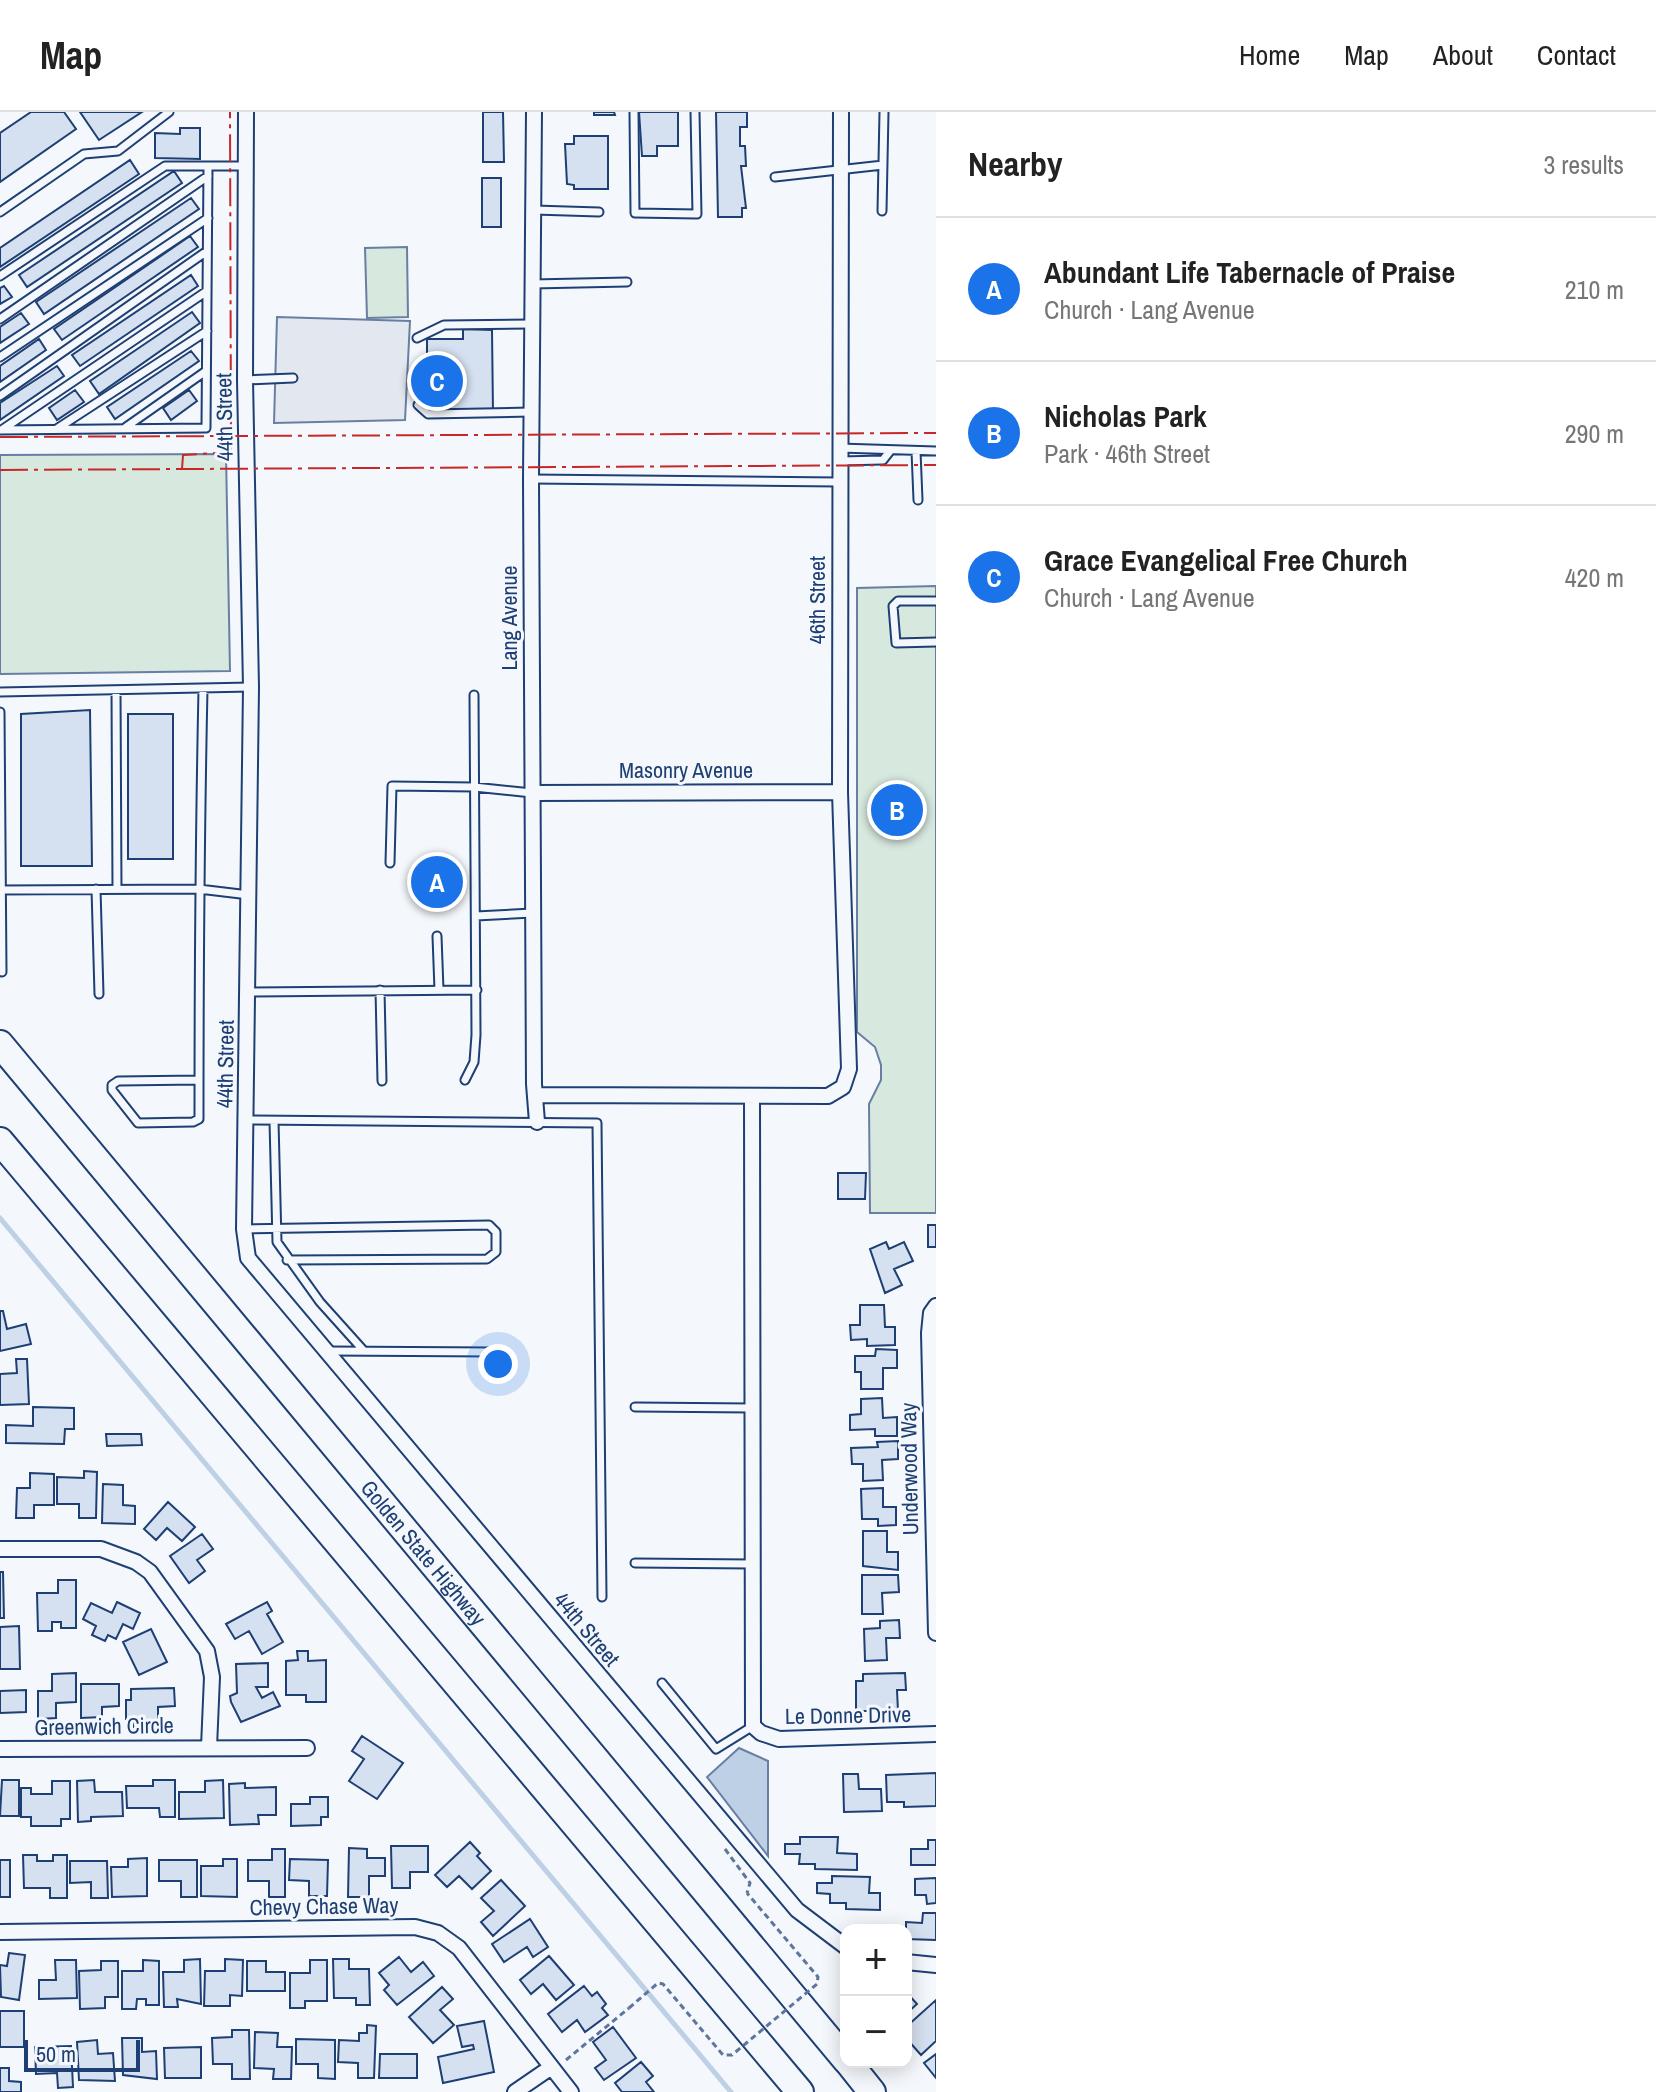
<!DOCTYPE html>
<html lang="en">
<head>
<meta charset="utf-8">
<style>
  body { margin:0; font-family:"Archivo Narrow",sans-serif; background:#f2f2f2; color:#222 }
  .controls { position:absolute; right:24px; bottom:24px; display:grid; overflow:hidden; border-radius:16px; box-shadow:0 4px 20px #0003 }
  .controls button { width:72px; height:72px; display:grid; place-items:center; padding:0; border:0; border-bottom:2px solid #e0e0e0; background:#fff; color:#222; font:40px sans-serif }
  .scale { position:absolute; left:24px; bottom:20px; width:116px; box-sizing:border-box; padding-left:8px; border:4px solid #1d3f73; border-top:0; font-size:22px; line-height:28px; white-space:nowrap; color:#1d3f73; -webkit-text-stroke:6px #f4f7fb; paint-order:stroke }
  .you { position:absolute; left:498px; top:1252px; width:28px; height:28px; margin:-20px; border:6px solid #fff; border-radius:50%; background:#1a73e8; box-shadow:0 0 0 12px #1a73e833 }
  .badge { display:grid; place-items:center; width:52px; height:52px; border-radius:50%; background:#1a73e8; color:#fff; font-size:26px; font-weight:700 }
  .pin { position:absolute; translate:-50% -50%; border:4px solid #fff; box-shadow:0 2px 8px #0006 }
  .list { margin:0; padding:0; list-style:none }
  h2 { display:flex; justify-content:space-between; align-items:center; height:104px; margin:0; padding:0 32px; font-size:34px }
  h2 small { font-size:26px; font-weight:400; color:#767676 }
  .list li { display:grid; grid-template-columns:52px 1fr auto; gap:24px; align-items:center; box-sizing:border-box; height:144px; padding:0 32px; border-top:2px solid #e0e0e0 }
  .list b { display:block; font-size:30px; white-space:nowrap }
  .list p { margin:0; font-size:26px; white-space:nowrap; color:#767676 }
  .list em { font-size:26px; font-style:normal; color:#767676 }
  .map { position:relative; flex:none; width:936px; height:1980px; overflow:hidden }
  header { display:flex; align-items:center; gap:48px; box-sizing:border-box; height:112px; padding:0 40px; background:#fff; border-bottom:2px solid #e0e0e0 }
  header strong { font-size:38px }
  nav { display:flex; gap:44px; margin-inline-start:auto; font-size:28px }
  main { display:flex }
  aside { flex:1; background:#fff }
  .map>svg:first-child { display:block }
</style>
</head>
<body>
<header>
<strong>Map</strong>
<nav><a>Home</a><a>Map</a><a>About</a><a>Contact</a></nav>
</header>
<main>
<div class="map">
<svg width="936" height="1980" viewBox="0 0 936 1980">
  <rect width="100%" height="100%" fill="#f4f7fb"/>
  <!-- green -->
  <path fill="#d7e8df" stroke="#687fa3" stroke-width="2" d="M407 135 408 205 367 206 365 136Z
    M226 342 230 559 0 562V343Z
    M936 474V1101H870L869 992 881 968V953L875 935 857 920V476Z"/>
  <!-- parking -->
  <path fill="#e3e8f0" stroke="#687fa3" stroke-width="2" d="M277 205 410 209 405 308 274 311Z"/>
  <!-- water -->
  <path fill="#bed0e5" stroke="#687fa3" stroke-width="2" d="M739 1636 768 1649V1744L707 1665Z"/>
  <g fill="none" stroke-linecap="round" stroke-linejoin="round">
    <!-- stream -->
    <path stroke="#bed0e5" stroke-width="5" d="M0 1106 731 1980"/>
  </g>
  <!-- building -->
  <path fill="#d5e0f0" stroke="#1d3f73" stroke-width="2" d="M31 0H64L76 17 0 70V21Z
    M80 0H142L99 28Z
    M483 0H503L504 50H483Z
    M594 0H614L615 3H594Z
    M639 0H678V34H657V44H642Z
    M716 0H747V15H740V34H745L746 54H741L746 96H742V105H718Z
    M180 16H200V47L155 46V21L180 22Z
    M574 24H608V77H574V73L567 72 565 32H574Z
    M130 48 139 62 0 155V136Z
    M174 59 182 71 27 175 19 163Z
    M482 66H501V115H482Z
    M191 86 199 97 44 202 36 190Z
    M190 124 198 135 62 228 54 217Z
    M191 163 198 174 80 254 72 243Z
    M4 174 12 185 0 192V176Z
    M192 200 200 211 99 282 90 269Z
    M21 201 29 212 0 231V215Z
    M463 217 492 218 493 300 427 299V227H463Z
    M39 227 46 238 0 270V254Z
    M191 239 199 249 115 307 107 295Z
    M57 254 64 264 0 308V291Z
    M75 278 84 290 57 308 49 296Z
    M189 278 197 289 171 308 163 296Z
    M90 598 92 754H21V602Z
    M128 602H173V747H128Z
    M838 1061H866L865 1087H838Z
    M928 1113H936V1135H928Z
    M886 1130 889 1137 904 1130 913 1149 894 1157 902 1173 885 1181 870 1137Z
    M860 1193H884L885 1215H895V1233L867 1234V1227L851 1228 850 1213H860Z
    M0 1199H3L7 1217 26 1212 31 1232 0 1239Z
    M876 1237 897 1238V1256H883V1277H861V1260H855V1244H875Z
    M16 1247H27L29 1292 0 1293V1262L17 1261Z
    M882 1286 883 1306 897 1305V1324H875V1317L850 1318V1303L861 1302V1287Z
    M33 1295 74 1296V1317H65L64 1332 6 1331V1313L33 1314Z
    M106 1322H141L142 1333 107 1334Z
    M898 1329V1347L882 1348 883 1368 863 1369V1352H852L851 1336 878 1335 877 1330Z
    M84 1359 97 1360 96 1406H79V1392H57V1365L84 1366Z
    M30 1361 54 1362V1393H34V1406H16L17 1376H30Z
    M103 1372 123 1373V1393L135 1394V1412L102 1411Z
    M883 1376V1395H896V1413L878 1414V1407H862L861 1377Z
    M168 1390 195 1415 182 1429 167 1416 156 1428 144 1417Z
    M863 1419H887V1440H898V1458L863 1454Z
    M202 1422 213 1437 197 1448 205 1459 189 1471 170 1444Z
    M0 1460H3L4 1506H0Z
    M862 1463H898L899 1480 882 1481 883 1502H862Z
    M58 1468H76V1516H61V1510H52V1519H38L37 1481H58Z
    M117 1490 140 1501 133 1517 123 1512 116 1527 108 1523 105 1529 92 1523 96 1514 83 1507 91 1491 112 1501Z
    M267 1490 272 1499 267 1502 283 1530 262 1542 249 1519 235 1527 226 1512Z
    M899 1508 900 1526H886L887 1548 865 1549 864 1517 880 1516V1509Z
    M19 1514 20 1557H0V1515Z
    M151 1517 167 1550 139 1563 123 1530Z
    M297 1539H308V1549L326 1548V1590H306V1583H286V1549L298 1548Z
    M268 1551V1575H256L262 1586 273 1580 280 1594 241 1610 231 1590 230 1584 237 1581 236 1552Z
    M76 1561V1590L56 1591V1606L38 1607V1579H52V1562Z
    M905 1561 906 1578H897L898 1599H856V1569H863V1562Z
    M81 1572H119V1594L102 1595V1605L81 1606Z
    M174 1576 175 1594 158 1595V1614L134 1615V1607H126V1588H131V1577Z
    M26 1578V1600L0 1601V1579Z
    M362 1624 403 1651 377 1687 349 1669 364 1647 352 1639Z
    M936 1661V1694L904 1695V1690H887L886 1663Z
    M843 1662H858L859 1677H881L882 1699 844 1700Z
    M2 1668H19V1704H0Z
    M94 1668 95 1680H122L123 1704 91 1705V1709L78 1710 77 1669Z
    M153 1668H175V1705H160L159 1696H127L126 1674H153Z
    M223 1668 224 1706 179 1707V1680H205V1669Z
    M52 1669H70V1707H61V1714H31V1705H21V1676H31V1682H52Z
    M245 1671V1676L276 1675V1703H258L259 1712 230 1713 229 1672Z
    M310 1685H328V1705H321V1713L291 1714V1692H310Z
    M800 1725H838L837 1741 857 1742V1758L815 1757V1752H799L800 1742H785V1732H800Z
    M928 1728H936V1753H911V1737H928Z
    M470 1730 480 1741 477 1744 491 1759 472 1777 459 1764 447 1775 435 1763Z
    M391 1734H428V1760H410V1776H392Z
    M349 1736 367 1737V1746H385V1764H369V1785H348Z
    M272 1737H285V1785H269V1769H248V1748H272Z
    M23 1743H37V1749H53V1743H67V1786H50V1776H24Z
    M147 1746V1784L112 1785 111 1755H128V1747Z
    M223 1747H237V1785L201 1784V1754H223Z
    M290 1747 328 1748 327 1784H309V1769L289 1768Z
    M0 1748H10V1785H0Z
    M159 1748H197V1785H181V1769H159Z
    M70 1749H107L108 1786H91V1770L70 1771Z
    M832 1764 870 1765 869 1781H880V1798L846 1797V1791H830V1782L817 1781V1771H832Z
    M936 1766V1791L927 1792 926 1783H915V1767Z
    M501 1768 525 1794 493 1824 481 1810 494 1799 481 1786Z
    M923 1801H936V1828L906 1827V1810L922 1811Z
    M530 1807 548 1835 533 1845 527 1835 504 1850 492 1832Z
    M9 1841 25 1843 19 1888 1 1885 0 1853 7 1854Z
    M549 1844 574 1873 556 1888 543 1872 531 1882 520 1868Z
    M399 1845 411 1860 423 1850 434 1864 397 1893 384 1878 389 1873 379 1861Z
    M200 1847 201 1892 177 1887 178 1895H164L163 1860H184V1848Z
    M225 1847 243 1848 242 1884 230 1883V1894H204L205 1859H225Z
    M333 1847H349V1857H369L370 1893H356V1886H334Z
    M55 1848H76L77 1886 39 1887V1868H56Z
    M143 1848 159 1849V1893H146V1887H137L136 1897H122V1859H143Z
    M310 1848H327V1889H305V1896H290V1861H310Z
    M101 1849H118V1885H105V1896L80 1897 79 1859 101 1858Z
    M247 1849H266V1860H285V1879H247Z
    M584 1874 592 1884 597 1880 606 1892 602 1896 608 1903 585 1920 577 1908 562 1920 548 1902Z
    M442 1875 453 1887 440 1898 454 1913 433 1931 409 1905Z
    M906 1880 917 1892 906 1902Z
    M936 1888V1929L921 1943 906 1926V1915Z
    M0 1899H24V1935H0Z
    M484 1909 494 1960 443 1971 438 1945 474 1937 473 1933 462 1935 457 1914Z
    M367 1913 376 1914 374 1966H358V1951L338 1950 339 1928 359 1929V1921H367Z
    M613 1915 636 1946 604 1968 595 1956 606 1948 593 1930Z
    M232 1918H249L250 1967H232V1952H213L212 1926 232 1925Z
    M255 1920 278 1921 277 1935H292L291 1967H273L274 1957 254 1956Z
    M122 1926H142V1940L156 1939 157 1967 123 1963Z
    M296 1927 335 1928V1967L318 1966V1952H296Z
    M97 1928 98 1942 113 1941 115 1969 79 1968 77 1930Z
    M71 1934 73 1975 58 1976 57 1961 36 1962 35 1935Z
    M201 1935V1966H165L164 1936Z
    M380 1942H417V1966H379Z
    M936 1942V1966L924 1951Z
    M641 1950 653 1964 646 1970 654 1980H622L615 1971Z
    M0 1956H9V1969L21 1970V1980H0Z"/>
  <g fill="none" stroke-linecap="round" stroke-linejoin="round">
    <!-- service casing -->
    <g stroke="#1d3f73" stroke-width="11">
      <path id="service" d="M634 0 635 101 697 102 695 0
        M775 65 883 53
        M534 98 599 100
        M882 99 884 0
        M0 100 84 42 118 39 169 0
        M0 164 165 54H245
        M532 172 627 170
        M0 207 208 64
        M417 226 444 213 531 212
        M0 245 208 106
        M245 268 293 266
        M0 284 207 139
        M418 293 428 302 531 300
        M126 315 206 259
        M58 316 207 219
        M3 317 207 179
        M0 318 206 316 208 54
        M839 336 936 339
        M916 339 918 388
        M840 349 883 348 890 339
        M531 367 839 370
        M936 489H898L893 494 896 531 936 530
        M116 578 117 777
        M0 580 251 575
        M0 600 2 860
        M390 751 392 674 474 675 532 681
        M96 777 99 882
        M0 778 199 777 249 783
        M476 804 533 801
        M437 824 439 878
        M380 878 382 969
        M248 880 477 878
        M199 968 118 969 112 973V978L138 1011 193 1010 199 1007V1003C199 861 200 719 203 577
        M465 968 474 950 476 923 474 583
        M246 1008 597 1011 602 1485
        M274 1009 277 1130 320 1190 364 1239
        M244 1117 489 1113 496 1120V1140L487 1147 287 1148
        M328 1239 493 1240
        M635 1295 752 1296
        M635 1451 752 1452
        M662 1571 716 1637 753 1614"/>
    </g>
    <!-- minor casing -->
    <g stroke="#1d3f73" stroke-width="18">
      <path id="minor" d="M246 0 245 268 251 575 244 1117 248 1146 797 1798 846 1835
        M534 0 531 367 534 972 537 1010
        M532 681 840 680
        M537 983 828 984 843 975 849 957 840 680 841 0
        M752 987 753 1614 761 1621 779 1627 936 1622
        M936 1194 931 1201 929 1221 936 1521
        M0 1437H101L136 1450 150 1460 207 1539 212 1565 209 1635
        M0 1637 307 1636
        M0 1820 415 1815 438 1821 459 1836 571 1980
        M906 1850 936 1853
        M515 1980 550 1956"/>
    </g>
    <!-- motorway casing -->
    <g stroke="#1d3f73" stroke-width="30">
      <g id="motorway">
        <path id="s1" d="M0 932 846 1948"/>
        <path d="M0 1029 800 1980"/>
        <path d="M848 1950 872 1980"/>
      </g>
    </g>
    <!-- path -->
    <path stroke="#5e769c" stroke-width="3" stroke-dasharray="6 4" stroke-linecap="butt" d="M725 1737 750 1771 747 1781
      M566 1948 629 1896"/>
    <!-- service -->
    <use href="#service" stroke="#f4f7fb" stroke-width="7"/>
    <!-- minor -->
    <use href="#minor" stroke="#f4f7fb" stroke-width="14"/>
    <!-- motorway -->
    <use href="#motorway" stroke="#f4f7fb" stroke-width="26"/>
    <!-- path-bridge -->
    <path stroke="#5e769c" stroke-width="3" stroke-dasharray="6 4" stroke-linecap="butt" d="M629 1896 658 1871 663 1872 723 1943H732L817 1872 818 1865 747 1781"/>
    <!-- power -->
    <path stroke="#c62828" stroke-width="2" stroke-dasharray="28 6 4 6" stroke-linecap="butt" d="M0 325 936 321
      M182 357 183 343 231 340 230 0
      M0 358 936 353"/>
  </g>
  <g text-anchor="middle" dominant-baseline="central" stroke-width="6" stroke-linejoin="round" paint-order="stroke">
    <!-- street labels -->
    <g font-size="22" fill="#1d3f73" stroke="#f4f7fb">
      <text transform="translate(224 305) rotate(-91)">44th Street</text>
      <text transform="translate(817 488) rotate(-90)">46th Street</text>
      <text transform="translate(509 506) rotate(-90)">Lang Avenue</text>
      <text x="686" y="658">Masonry Avenue</text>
      <text transform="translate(225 952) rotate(-89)">44th Street</text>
      <text transform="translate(909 1357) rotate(-91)">Underwood Way</text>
      <text stroke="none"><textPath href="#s1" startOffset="662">Golden State Highway</textPath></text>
      <text transform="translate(587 1517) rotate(50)">44th Street</text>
      <text transform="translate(848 1603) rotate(-1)">Le Donne Drive</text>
      <text transform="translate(104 1614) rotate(-1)">Greenwich Circle</text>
      <text transform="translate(324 1794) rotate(-1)">Chevy Chase Way</text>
    </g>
  </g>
</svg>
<div class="controls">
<button>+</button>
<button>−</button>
</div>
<div class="scale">50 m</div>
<div class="you"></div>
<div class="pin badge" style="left:437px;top:770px">A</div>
<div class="pin badge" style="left:897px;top:698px">B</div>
<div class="pin badge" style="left:437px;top:269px">C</div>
</div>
<aside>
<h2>Nearby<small>3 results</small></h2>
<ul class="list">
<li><span class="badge">A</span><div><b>Abundant Life Tabernacle of Praise</b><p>Church · Lang Avenue</p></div><em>210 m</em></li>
<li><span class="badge">B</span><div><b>Nicholas Park</b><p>Park · 46th Street</p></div><em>290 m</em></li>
<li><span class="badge">C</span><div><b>Grace Evangelical Free Church</b><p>Church · Lang Avenue</p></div><em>420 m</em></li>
</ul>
</aside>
</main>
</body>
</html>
